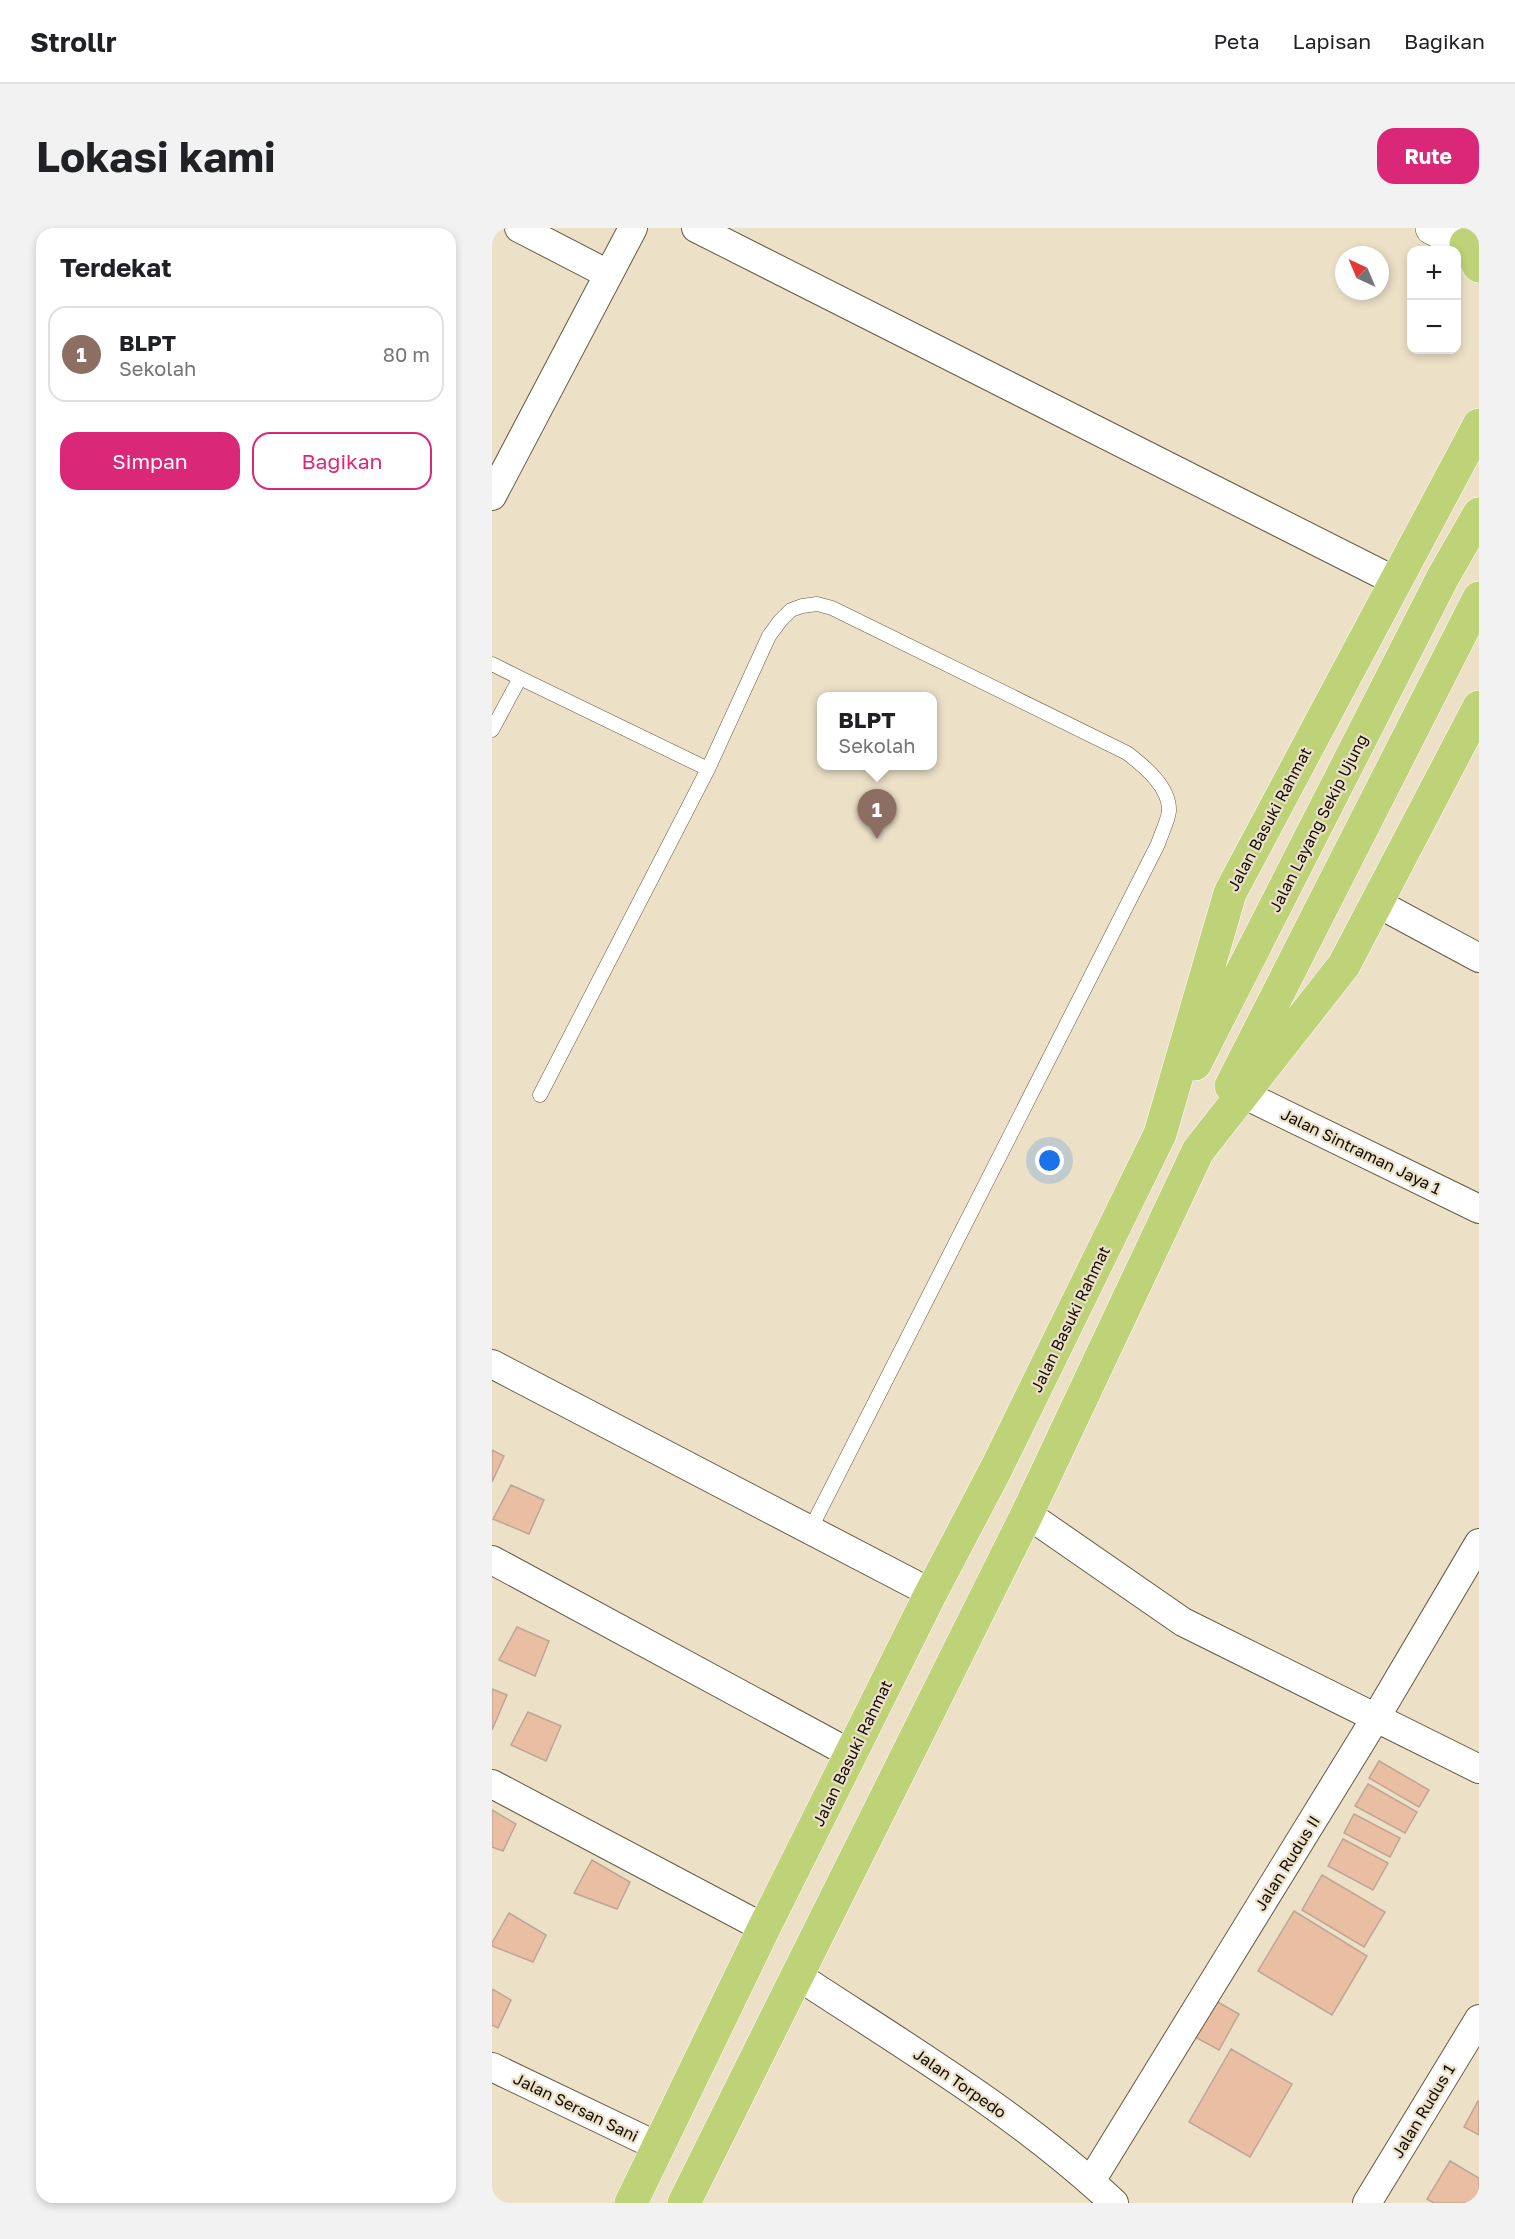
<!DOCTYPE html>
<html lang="id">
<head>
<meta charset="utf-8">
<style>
  body { margin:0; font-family:"Golos Text",sans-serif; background:#f2f2f2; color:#202124 }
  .controls { position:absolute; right:18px; top:18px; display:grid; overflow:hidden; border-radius:12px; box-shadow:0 3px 9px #0003 }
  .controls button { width:54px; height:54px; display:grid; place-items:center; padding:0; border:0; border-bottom:2px solid #e0e0e0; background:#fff; color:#202124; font:30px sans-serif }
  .compass { position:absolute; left:843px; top:18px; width:54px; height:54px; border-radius:50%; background:#fff; box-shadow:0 3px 9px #0003; rotate:316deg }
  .you { position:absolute; left:558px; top:933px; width:21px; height:21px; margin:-15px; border:4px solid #fff; border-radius:50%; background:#1a73e8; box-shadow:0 0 0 9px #1a73e833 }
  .badge { display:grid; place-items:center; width:39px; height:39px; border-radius:50%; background:#db2777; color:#fff; font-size:20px; font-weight:700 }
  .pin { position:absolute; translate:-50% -50px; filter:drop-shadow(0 2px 3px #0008) }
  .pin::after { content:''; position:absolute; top:32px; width:21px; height:18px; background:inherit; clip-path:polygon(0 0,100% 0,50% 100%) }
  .popup { position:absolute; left:325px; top:464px; width:120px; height:78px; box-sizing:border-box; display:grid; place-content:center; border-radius:12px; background:#fff; filter:drop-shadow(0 2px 4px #0005); font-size:20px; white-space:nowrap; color:#757577 }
  .popup b { font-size:22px; color:#202124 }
  .popup::after { content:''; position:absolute; left:50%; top:100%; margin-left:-12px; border:12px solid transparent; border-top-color:#fff }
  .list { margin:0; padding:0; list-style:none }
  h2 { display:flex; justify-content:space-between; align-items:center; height:78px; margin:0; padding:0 24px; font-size:26px }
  h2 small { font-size:20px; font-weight:400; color:#757577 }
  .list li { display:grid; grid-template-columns:39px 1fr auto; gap:18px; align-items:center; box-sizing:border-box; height:96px; margin:0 12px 12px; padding:0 12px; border:2px solid #e0e0e0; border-radius:18px }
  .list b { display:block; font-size:22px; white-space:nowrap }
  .list p { margin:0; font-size:20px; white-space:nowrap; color:#757577 }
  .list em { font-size:20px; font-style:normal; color:#757577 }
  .actions { display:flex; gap:12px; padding:18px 24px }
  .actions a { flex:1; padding:14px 0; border:2px solid #db2777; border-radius:18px; text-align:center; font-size:21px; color:#db2777 }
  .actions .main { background:#db2777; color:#fff }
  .map { position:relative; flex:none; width:987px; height:1975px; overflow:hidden; border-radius:18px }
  header { display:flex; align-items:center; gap:36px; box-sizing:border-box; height:84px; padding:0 30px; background:#fff; border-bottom:2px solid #e0e0e0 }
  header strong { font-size:28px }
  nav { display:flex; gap:33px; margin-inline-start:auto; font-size:21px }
  .intro { display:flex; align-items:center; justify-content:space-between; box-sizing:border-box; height:144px; padding:0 36px }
  h1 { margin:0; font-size:42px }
  .button { padding:15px 27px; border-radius:18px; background:#db2777; color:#fff; font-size:21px; font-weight:700 }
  main { display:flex; gap:36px; padding:0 36px }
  aside { flex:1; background:#fff; border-radius:18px; box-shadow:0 3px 9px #0003 }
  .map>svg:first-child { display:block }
</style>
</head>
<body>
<header>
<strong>Strollr</strong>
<nav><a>Peta</a><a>Lapisan</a><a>Bagikan</a></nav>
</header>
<div class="intro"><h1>Lokasi kami</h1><a class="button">Rute</a></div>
<main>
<aside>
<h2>Terdekat<small></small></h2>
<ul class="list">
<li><span class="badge" style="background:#8d6e63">1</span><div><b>BLPT</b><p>Sekolah</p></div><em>80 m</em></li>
</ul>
<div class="actions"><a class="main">Simpan</a><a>Bagikan</a></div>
</aside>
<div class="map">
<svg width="987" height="1975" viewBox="0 0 987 1975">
  <rect width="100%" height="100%" fill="#ece0c7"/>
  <!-- building -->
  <path fill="#eabea3" stroke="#bea696" stroke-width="1.5" d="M0 1222 12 1228 0 1254Z
    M19 1257 52 1272 37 1306 1 1291Z
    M25 1399 57 1413 43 1448 7 1432Z
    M0 1461 15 1467 0 1502Z
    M36 1484 69 1498 54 1533 19 1517Z
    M887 1533 937 1562 927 1579 877 1550Z
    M876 1556 925 1584 913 1605 863 1578Z
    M0 1582 24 1596 11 1623 0 1619Z
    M862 1586 908 1610 898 1629 852 1605Z
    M851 1611 896 1635 881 1662 836 1638Z
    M100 1632 138 1654 125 1681 82 1665Z
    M830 1647 893 1684 872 1719 810 1682Z
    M802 1683 875 1728 840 1787 766 1743Z
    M17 1685 54 1707 41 1734 0 1718V1715Z
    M0 1761 19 1772 6 1800 0 1797Z
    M724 1773 747 1786 727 1822 703 1809Z
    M739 1821 800 1856 758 1929 697 1894Z
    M986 1873 987 1874V1907L972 1899Z
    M958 1933 987 1950V1975H942L935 1971Z"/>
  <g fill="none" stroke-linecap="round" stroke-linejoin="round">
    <!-- service casing -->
    <g stroke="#645b44" stroke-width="15">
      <path id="service" d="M0 436 28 450
        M0 502 28 450 216 541 277 408 288 393 299 382 310 378 325 376 340 380 635 525C652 538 678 559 677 583 676 593 669 606 666 616L318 1302
        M48 867 216 541"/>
    </g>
    <!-- minor casing -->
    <g stroke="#645b44" stroke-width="30">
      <path id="minor" d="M27 0 116 46
        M204 0 903 353
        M0 268 141 0
        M885 675 987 730
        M751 866 987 981
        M0 1136 439 1365
        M535 1286 691 1394 987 1541
        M0 1332 359 1526
        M0 1556 272 1700
        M306 1748C414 1819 527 1886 622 1975
        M0 1839 167 1919
        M599 1953 883 1491 987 1315
        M875 1975 987 1791"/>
    </g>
    <!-- tertiary casing -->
    <g stroke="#645b44" stroke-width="34">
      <path id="tertiary" d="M940 0 987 23"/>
    </g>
    <!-- trunk casing -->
    <g stroke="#fff" stroke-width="34">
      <path id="trunk" d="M974 16 987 38
        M703 836 951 349 987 286
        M739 858 987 370
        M139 1975 272 1700 439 1365 504 1241 668 906 738 665 987 197
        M192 1975 535 1286 706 923 852 737 987 479"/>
    </g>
    <!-- service -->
    <use href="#service" stroke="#fff" stroke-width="14"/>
    <!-- minor -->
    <use href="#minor" stroke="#fff" stroke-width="28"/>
    <!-- tertiary -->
    <use href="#tertiary" stroke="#fff" stroke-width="33"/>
    <!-- trunk -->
    <use href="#trunk" stroke="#bed278" stroke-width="33"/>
  </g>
  <g text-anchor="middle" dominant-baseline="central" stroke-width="4.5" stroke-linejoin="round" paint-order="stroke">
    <!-- street labels -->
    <g font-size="16" fill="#0f0b04" stroke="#ece0c7">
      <text transform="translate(777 591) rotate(-62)">Jalan Basuki Rahmat</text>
      <text transform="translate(826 595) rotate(-63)">Jalan Layang Sekip Ujung</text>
      <text transform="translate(869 923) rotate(26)">Jalan Sintraman Jaya 1</text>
      <text transform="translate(578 1091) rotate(-64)">Jalan Basuki Rahmat</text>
      <text transform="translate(360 1525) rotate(-64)">Jalan Basuki Rahmat</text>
      <text transform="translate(795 1635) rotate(-58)">Jalan Rudus II</text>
      <text transform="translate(468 1855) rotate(35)">Jalan Torpedo</text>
      <text transform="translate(84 1879) rotate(26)">Jalan Sersan Sani</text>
      <text transform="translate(931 1883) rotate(-59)">Jalan Rudus 1</text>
    </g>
  </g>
</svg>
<div class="controls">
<button>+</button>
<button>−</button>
</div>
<svg class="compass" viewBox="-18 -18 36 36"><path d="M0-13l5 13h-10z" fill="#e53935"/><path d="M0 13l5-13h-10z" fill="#757577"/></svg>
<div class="you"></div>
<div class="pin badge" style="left:385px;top:611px;background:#8d6e63">1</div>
<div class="popup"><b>BLPT</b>Sekolah</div>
</div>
</main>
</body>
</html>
